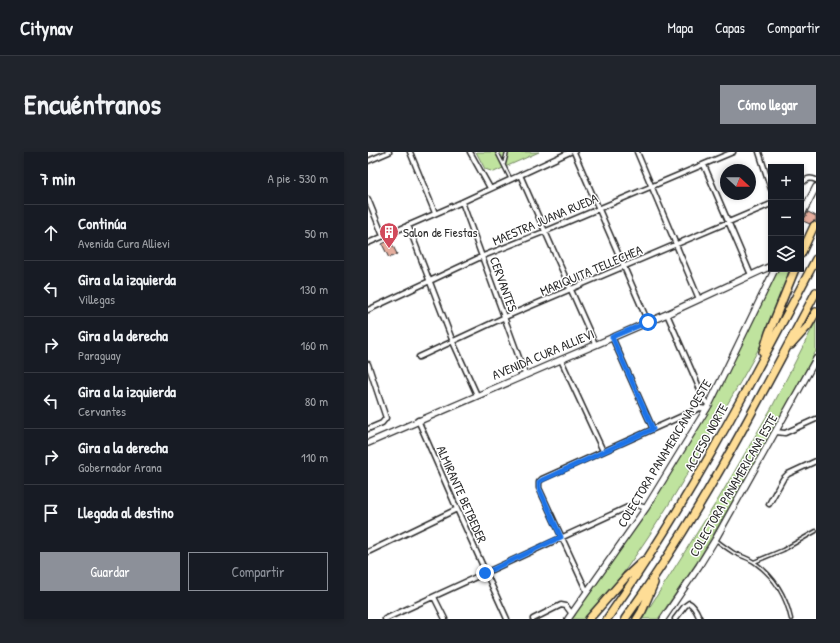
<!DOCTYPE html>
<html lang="es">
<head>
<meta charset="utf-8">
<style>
  body { margin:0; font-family:"Patrick Hand",sans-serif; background:#20242c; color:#f1f3f6 }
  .controls { position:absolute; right:12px; top:12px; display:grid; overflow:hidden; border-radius:0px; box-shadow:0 2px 6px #0003 }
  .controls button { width:36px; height:36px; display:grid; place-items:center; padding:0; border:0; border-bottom:1px solid #363941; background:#171b24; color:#f1f3f6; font:20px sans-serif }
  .compass { position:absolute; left:352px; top:12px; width:36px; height:36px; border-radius:50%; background:#171b24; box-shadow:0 2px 6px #0003; rotate:112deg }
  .stop { position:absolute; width:12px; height:12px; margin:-9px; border:3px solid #1a73e8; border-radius:50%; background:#fff }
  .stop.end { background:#1a73e8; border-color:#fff; box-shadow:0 1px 4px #0008 }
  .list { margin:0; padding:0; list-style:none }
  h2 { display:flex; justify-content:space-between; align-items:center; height:52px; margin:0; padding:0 16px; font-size:17px }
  h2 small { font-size:13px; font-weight:400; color:#9ea1a6 }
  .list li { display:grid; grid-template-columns:26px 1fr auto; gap:12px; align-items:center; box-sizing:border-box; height:56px; padding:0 16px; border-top:1px solid #363941 }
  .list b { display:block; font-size:15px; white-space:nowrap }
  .list p { margin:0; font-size:13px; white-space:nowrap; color:#9ea1a6 }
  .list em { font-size:13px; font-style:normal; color:#9ea1a6 }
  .actions { display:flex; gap:8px; padding:12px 16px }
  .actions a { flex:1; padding:9px 0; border:1px solid #8c9099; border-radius:0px; text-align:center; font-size:14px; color:#8c9099 }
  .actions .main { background:#8c9099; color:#fff }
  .icon { flex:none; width:22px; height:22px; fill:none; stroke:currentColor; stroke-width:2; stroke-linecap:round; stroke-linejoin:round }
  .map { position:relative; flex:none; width:448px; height:467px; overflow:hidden; border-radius:0px }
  header { display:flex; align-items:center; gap:24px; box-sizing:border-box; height:56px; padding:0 20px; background:#171b24; border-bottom:1px solid #363941 }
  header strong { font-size:19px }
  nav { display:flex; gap:22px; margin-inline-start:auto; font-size:14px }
  .intro { display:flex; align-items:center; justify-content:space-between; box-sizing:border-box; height:96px; padding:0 24px }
  h1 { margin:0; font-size:28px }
  .button { padding:10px 18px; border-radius:0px; background:#8c9099; color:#fff; font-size:14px; font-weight:700 }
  main { display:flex; gap:24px; padding:0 24px }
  aside { flex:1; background:#171b24; border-radius:0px; box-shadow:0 2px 6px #0003 }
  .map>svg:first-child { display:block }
</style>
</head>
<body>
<header>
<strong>Citynav</strong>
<nav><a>Mapa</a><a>Capas</a><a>Compartir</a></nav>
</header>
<div class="intro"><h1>Encuéntranos</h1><a class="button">Cómo llegar</a></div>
<main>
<aside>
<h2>7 min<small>A pie · 530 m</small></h2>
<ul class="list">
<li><svg class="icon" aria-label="ahead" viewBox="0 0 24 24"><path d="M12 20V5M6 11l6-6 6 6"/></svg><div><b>Continúa</b><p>Avenida Cura Allievi</p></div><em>50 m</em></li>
<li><svg class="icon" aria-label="left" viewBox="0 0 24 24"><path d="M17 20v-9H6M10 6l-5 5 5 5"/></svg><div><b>Gira a la izquierda</b><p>Villegas</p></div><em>130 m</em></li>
<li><svg class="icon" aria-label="right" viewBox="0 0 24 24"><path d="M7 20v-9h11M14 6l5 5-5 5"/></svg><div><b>Gira a la derecha</b><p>Paraguay</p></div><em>160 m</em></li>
<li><svg class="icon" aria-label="left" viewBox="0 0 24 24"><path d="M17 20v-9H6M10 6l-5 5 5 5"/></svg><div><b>Gira a la izquierda</b><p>Cervantes</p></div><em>80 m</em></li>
<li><svg class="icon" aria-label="right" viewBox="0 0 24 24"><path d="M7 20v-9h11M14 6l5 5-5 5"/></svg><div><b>Gira a la derecha</b><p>Gobernador Arana</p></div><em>110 m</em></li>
<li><svg class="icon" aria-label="arrive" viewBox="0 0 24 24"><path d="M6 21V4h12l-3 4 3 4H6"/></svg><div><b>Llegada al destino</b></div></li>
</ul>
<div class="actions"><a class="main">Guardar</a><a>Compartir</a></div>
</aside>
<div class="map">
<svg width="448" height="467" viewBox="0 0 448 467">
  <rect width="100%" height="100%" fill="#fff"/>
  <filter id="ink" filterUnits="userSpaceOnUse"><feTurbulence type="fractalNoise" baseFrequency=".025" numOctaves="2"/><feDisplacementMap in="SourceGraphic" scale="8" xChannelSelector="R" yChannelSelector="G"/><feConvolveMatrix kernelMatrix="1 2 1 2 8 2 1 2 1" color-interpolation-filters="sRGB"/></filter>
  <g filter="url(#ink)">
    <!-- green -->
    <path fill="#bfe39e" stroke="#758764" d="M108 0H171L126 20 117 17Z
      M409 117H421C412 167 377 221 352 265 329 305 307 344 282 382 262 412 242 441 218 467H201L343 254Z
      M448 169V199L407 275 345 383 329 410 290 467H274L351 346 404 255Z"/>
    <!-- building -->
    <path fill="#e5ad9d" stroke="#2b2b2b" d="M440 60 448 64V69H445L442 72 435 69Z
      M22 88 29 102 21 106 14 92Z"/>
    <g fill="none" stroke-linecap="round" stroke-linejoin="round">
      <!-- lane casing -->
      <g stroke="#2b2b2b" stroke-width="5">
        <path id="lane" d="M129 0 142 26
          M136 12 139 0
          M348 388C354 393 360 397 366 401 373 404 380 406 386 410 406 424 418 444 423 467
          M386 410 415 398 448 379"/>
      </g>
      <!-- street casing -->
      <g stroke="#2b2b2b" stroke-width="7">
        <path id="street" d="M42 0 67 61
          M102 0 122 36
          M206 0 280 170
          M269 0 331 147
          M391 0 403 37
          M0 9 21 0
          M336 13 383 123
          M152 23 227 192
          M433 32C438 27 441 25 448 28
          M0 47 15 84
          M94 50 157 222
          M40 73 85 190 109 243
          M0 91 94 50 202 0
          M0 158 115 104 178 79 365 0
          M299 162 337 249 341 253
          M244 185 285 277
          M51 205 137 165 403 52
          M193 208 235 299
          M0 212 18 266 14 271 0 277
          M50 268 89 357 139 467
          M408 280 417 281 448 267
          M401 352 415 327 420 322 448 309
          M0 400 89 357
          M219 440 171 336V330L174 327 332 256 339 257
          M66 445 77 467
          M17 467 262 354 269 353 278 356
          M165 467 193 453 198 454 204 462
          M307 467 317 454 321 451C327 454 329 461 332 467"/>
      </g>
      <!-- secondary casing -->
      <g stroke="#2b2b2b" stroke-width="8">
        <path id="secondary" d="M433 64 448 35
          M0 291 299 162 403 114
          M200 467 278 356 341 253 407 117
          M295 467 331 414 347 388 448 207"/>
      </g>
      <!-- highway casing -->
      <g stroke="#2b2b2b" stroke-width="10">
        <path id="highway" d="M433 102 446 74
          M423 193 440 174 448 160
          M395 200 401 181 427 117
          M221 467 258 425 275 409
          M239 467C319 353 383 230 448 107
          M257 467C331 364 389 252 448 140
          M269 467 274 459 286 431"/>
      </g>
      <!-- lane -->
      <use href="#lane" stroke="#fff" stroke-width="2"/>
      <!-- street -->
      <use href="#street" stroke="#fff" stroke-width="4"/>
      <!-- secondary -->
      <use href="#secondary" stroke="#fff" stroke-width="5.5"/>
      <!-- highway -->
      <use href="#highway" stroke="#fedd96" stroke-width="7"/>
    </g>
  </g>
  <g fill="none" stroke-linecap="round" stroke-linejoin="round" filter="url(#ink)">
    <!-- route -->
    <path stroke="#1a73e8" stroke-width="5" d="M117 421 193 385 171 336V330L174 328 285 277 244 185 280 170"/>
  </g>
  <!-- icons -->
  <defs>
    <g id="building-pin" transform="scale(1)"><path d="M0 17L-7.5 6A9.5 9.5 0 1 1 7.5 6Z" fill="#d1495b" stroke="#fff"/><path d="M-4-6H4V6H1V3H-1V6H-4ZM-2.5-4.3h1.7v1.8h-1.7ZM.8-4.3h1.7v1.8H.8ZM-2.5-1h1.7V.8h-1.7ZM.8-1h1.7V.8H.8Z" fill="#fff"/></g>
  </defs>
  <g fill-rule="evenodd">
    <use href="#building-pin" x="21" y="80"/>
  </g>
  <g text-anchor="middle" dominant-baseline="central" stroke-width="3" stroke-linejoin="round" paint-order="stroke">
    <!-- street labels -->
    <g font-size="13" fill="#2b2b2b" stroke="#fff">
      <text transform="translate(177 67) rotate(-23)">MAESTRA JUANA RUEDA</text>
      <text transform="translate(223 118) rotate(-23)">MARIQUITA TELLECHEA</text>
      <text transform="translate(136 132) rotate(70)">CERVANTES</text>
      <text transform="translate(175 202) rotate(-23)">AVENIDA CURA ALLIEVI</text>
      <text transform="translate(338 285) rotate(-61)">ACCESO NORTE</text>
      <text transform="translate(296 301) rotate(-59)">COLECTORA PANAMERICANA OESTE</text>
      <text transform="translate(365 333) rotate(-60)">COLECTORA PANAMERICANA ESTE</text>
      <text transform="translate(94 342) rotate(66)">ALMIRANTE BETBEDER</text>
    </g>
    <!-- poi labels -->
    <g font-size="13" fill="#2b2b2b" stroke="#fff" text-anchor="start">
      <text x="35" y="80">Salon de Fiestas</text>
    </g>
  </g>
</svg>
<div class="controls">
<button>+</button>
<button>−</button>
<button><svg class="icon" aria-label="layers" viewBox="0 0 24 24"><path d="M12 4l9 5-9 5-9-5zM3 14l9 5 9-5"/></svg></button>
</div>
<svg class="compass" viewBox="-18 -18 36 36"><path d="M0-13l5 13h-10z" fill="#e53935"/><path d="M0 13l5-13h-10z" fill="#9ea1a6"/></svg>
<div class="stop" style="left:280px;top:170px"></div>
<div class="stop end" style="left:117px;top:421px"></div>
</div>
</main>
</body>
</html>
